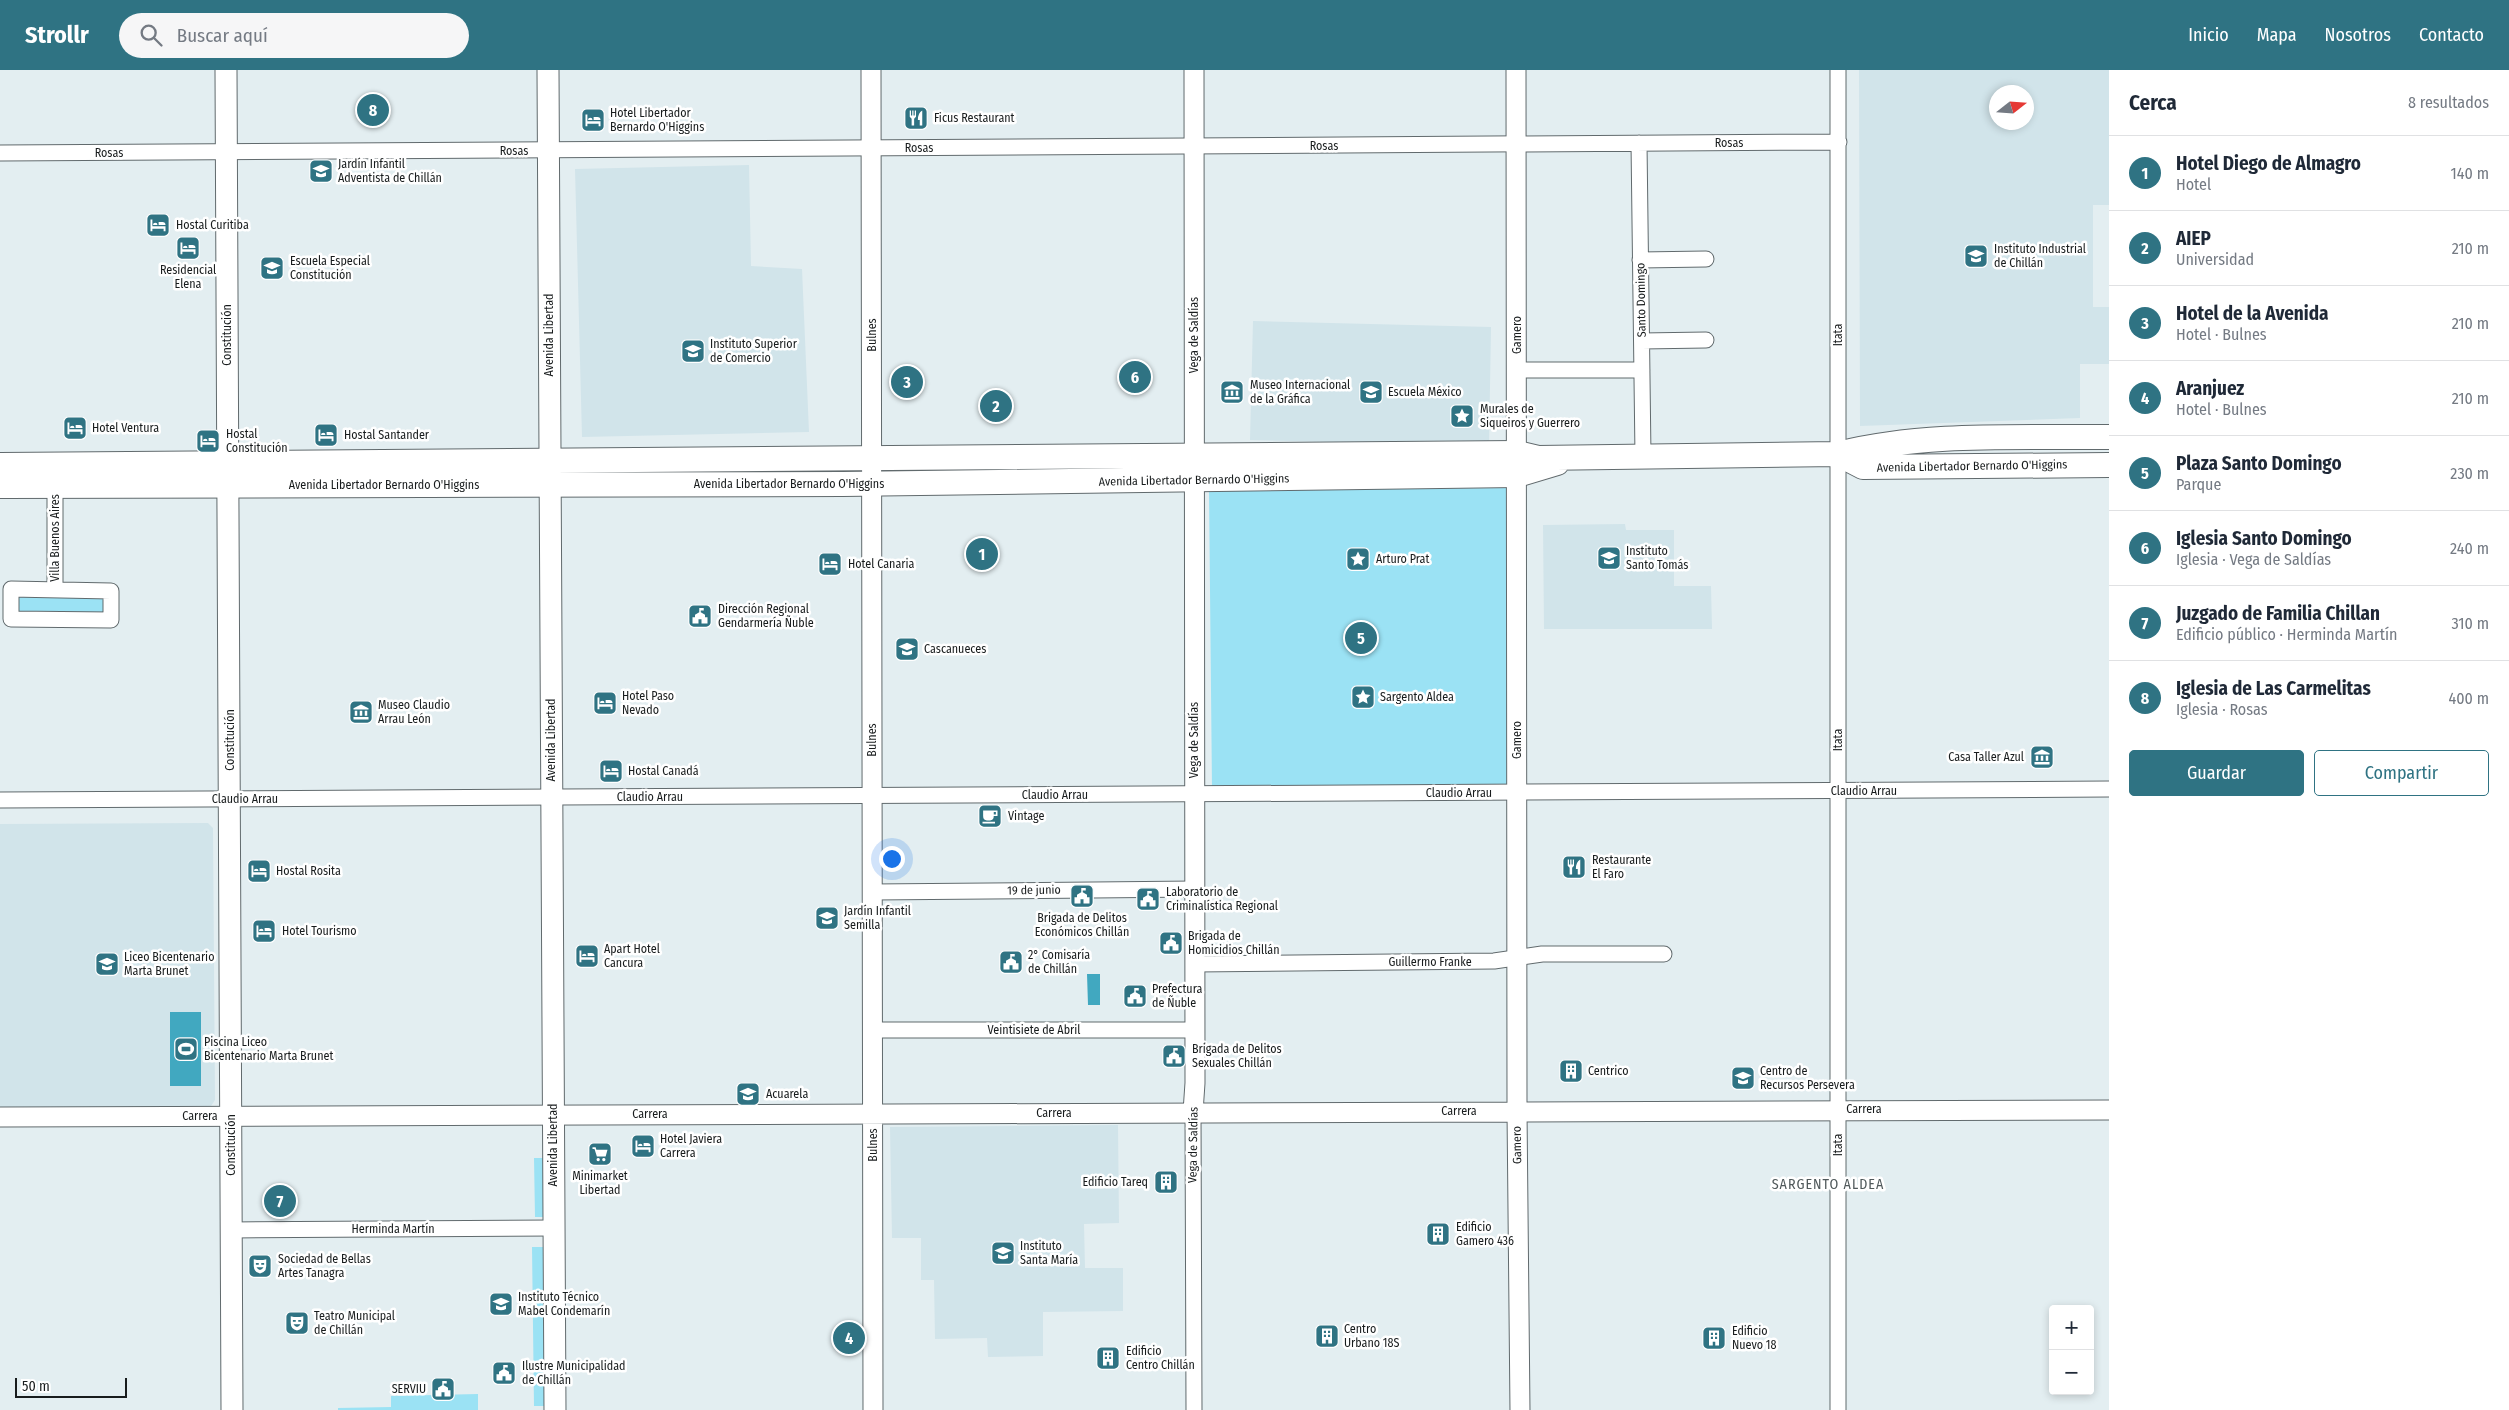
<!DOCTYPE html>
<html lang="es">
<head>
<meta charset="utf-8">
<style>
  body { margin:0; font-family:"Fira Sans Condensed",sans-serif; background:#f6f6f7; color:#1f2937 }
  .controls { position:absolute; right:15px; bottom:15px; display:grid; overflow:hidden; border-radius:5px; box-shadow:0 2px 8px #0003 }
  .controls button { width:45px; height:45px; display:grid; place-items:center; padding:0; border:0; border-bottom:1px solid #e0e1e3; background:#fff; color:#1f2937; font:25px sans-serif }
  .compass { position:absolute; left:1989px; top:15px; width:45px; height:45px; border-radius:50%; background:#fff; box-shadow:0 2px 8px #0003; rotate:73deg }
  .scale { position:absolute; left:15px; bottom:12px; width:112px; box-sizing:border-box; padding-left:5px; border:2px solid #181c1d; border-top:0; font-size:14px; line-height:18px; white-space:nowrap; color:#181c1d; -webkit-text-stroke:4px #fff; paint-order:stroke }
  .you { position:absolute; left:891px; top:788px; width:18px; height:18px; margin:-12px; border:4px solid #fff; border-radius:50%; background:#1a73e8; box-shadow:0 0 0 8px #1a73e833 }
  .badge { display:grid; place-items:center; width:32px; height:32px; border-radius:50%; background:#2f7383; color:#fff; font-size:16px; font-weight:700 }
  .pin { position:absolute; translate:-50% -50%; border:2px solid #fff; box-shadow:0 1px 5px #0006 }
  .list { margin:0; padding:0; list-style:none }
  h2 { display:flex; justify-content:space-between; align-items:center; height:65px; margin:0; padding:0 20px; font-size:21px }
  h2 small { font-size:16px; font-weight:400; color:#747a83 }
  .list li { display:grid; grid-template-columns:32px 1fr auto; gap:15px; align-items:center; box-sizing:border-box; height:75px; padding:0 20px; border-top:1px solid #e0e1e3 }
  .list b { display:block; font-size:19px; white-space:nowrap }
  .list p { margin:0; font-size:16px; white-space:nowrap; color:#747a83 }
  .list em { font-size:16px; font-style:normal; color:#747a83 }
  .actions { display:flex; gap:10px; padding:15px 20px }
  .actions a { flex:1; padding:11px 0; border:1px solid #2f7383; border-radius:5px; text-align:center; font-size:18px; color:#2f7383 }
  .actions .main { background:#2f7383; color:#fff }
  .icon { flex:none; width:28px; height:28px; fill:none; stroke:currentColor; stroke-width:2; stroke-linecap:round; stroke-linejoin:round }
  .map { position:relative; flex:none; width:2109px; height:1340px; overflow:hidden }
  header { display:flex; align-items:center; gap:30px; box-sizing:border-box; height:70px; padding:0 25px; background:#2f7383; color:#fff }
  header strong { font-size:24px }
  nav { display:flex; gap:28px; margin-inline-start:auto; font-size:18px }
  .search { width:350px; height:45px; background:#f6f6f7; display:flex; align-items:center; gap:12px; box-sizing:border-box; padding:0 18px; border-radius:28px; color:#747a83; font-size:19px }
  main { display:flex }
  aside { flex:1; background:#fff }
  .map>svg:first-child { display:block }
</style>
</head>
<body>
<header>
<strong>Strollr</strong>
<div class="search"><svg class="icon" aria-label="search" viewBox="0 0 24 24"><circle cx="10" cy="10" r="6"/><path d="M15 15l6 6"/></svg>Buscar aquí</div>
<nav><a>Inicio</a><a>Mapa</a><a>Nosotros</a><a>Contacto</a></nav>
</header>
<main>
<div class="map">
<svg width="2109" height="1340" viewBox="0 0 2109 1340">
  <rect width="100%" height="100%" fill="#e3eef1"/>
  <!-- built -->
  <path fill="#d1e4ea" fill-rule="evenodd" d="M1859 0H2109V135H2093V237H2109V294H2080V348L1860 356ZM2026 22V52H1996V22Z
    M749 95 751 196 802 199 809 362 582 367 575 99Z
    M1253 251 1491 257 1489 376 1250 370Z
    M1625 454 1626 460H1674V516H1711L1712 559H1544L1543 455Z
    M208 753 213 758 215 1030 209 1039 0 1038V754Z
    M1118 1055 1119 1153 1084 1154 1085 1198H1123V1241L1043 1242V1286L988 1287 987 1268 935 1269 934 1210H921V1168H892L890 1057Z"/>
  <!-- green -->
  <path fill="#9be2f4" d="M1511 418 1513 717 1212 719 1209 420Z
    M15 522 109 523V547L14 546Z
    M534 1088H544L545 1147H535Z
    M532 1177H543L545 1336H534Z
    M478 1324V1340H338V1338L391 1337V1326Z"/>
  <!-- water -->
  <path fill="#41a8c0" d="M1087 904H1100V935H1088Z
    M170 942H201V1016H170Z"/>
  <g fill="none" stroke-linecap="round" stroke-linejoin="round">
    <!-- minor casing -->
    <g stroke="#616a6d" stroke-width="17">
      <path id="minor" d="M1639 73 1643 386
        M0 83 1839 72
        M1640 190 1706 189
        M1642 271 1706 270
        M1517 300H1642
        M11 519 111 521V550L11 549Z
        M55 520V415
        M0 730 2109 719
        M873 822 1195 819
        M1195 894 1494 891 1542 884H1664
        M873 960H1195
        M1193 1042 1194 1340
        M232 1160 554 1158
        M1838 1340V0"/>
    </g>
    <!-- tertiary casing -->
    <g stroke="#616a6d" stroke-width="21">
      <path id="tertiary" d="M871 0 873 1340
        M1516 0 1517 1041 1520 1340
        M1193 1042 1195 1013 1194 0
        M0 1047 2109 1040"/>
    </g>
    <!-- secondary casing -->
    <g stroke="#616a6d" stroke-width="23">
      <path id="secondary" d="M226 0 232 1340
        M548 0 555 1340"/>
    </g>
    <!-- primary casing -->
    <g stroke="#616a6d" stroke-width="26">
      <path id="primary" d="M1838 384 1863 397 2109 395
        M0 395 1517 383 1538 388 1838 384C1925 362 2020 368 2109 367
        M0 416 843 414 1517 405 1557 393"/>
    </g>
    <!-- minor -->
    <use href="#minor" stroke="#fff" stroke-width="15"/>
    <!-- tertiary -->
    <use href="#tertiary" stroke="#fff" stroke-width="19"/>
    <!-- secondary -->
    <use href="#secondary" stroke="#fff" stroke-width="21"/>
    <!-- primary -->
    <use href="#primary" stroke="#fff" stroke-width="24"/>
  </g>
  <!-- icons -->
  <defs>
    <g id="restaurant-square" transform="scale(1.25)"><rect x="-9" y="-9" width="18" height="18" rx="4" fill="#2f7383" stroke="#fff"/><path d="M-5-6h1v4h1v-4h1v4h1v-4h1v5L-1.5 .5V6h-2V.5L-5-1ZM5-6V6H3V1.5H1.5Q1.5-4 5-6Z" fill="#fff"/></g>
    <g id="hotel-square" transform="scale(1.25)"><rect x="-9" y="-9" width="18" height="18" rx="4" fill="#2f7383" stroke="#fff"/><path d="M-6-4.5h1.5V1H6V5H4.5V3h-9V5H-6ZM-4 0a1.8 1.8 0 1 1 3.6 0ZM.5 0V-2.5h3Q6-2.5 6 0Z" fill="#fff"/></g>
    <g id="school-square" transform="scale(1.25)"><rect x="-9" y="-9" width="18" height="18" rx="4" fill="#2f7383" stroke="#fff"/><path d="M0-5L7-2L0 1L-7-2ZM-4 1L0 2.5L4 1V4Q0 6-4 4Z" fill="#fff"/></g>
    <g id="university-square" transform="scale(1.25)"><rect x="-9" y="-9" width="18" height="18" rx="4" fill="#2f7383" stroke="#fff"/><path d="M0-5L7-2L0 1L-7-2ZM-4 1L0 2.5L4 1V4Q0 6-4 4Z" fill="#fff"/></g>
    <g id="museum-square" transform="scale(1.25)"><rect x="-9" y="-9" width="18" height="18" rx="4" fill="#2f7383" stroke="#fff"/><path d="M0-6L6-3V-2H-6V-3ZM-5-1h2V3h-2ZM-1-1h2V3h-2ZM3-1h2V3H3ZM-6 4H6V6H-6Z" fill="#fff"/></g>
    <g id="sight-square" transform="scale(1.25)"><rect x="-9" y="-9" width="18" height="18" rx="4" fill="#2f7383" stroke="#fff"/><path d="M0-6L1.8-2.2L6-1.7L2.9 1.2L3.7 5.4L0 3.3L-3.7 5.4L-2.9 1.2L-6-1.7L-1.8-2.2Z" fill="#fff"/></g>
    <g id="civic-square" transform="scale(1.25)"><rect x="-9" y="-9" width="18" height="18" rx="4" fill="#2f7383" stroke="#fff"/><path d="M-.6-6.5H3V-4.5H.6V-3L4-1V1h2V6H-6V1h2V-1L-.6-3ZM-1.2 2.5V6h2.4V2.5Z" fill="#fff"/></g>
    <g id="cafe-square" transform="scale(1.25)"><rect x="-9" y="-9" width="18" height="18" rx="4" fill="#2f7383" stroke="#fff"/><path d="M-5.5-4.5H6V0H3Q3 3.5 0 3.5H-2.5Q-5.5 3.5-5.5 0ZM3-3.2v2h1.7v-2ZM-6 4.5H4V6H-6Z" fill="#fff"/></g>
    <g id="stadium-square" transform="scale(1.25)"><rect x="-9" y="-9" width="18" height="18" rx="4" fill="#2f7383" stroke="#fff"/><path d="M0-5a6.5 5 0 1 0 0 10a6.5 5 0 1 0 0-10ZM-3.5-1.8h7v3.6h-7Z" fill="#fff"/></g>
    <g id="building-square" transform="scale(1.25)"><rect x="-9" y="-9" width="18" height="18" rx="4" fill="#2f7383" stroke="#fff"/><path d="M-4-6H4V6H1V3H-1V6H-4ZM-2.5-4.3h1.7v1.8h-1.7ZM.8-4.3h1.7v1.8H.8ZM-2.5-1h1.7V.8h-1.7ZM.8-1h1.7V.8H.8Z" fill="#fff"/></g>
    <g id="supermarket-square" transform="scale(1.25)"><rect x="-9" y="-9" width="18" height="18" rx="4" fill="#2f7383" stroke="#fff"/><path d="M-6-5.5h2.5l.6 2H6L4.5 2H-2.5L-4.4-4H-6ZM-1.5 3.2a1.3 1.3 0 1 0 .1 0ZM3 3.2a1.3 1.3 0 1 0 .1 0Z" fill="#fff"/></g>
    <g id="theatre-square" transform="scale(1.25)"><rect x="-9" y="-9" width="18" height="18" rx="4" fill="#2f7383" stroke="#fff"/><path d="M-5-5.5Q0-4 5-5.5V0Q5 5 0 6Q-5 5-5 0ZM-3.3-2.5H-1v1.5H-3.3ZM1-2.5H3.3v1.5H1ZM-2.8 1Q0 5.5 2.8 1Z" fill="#fff"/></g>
  </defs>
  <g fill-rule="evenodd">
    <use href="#restaurant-square" x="916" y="48"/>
    <use href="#hotel-square" x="593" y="50"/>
    <use href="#school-square" x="321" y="101"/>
    <use href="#hotel-square" x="158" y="155"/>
    <use href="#hotel-square" x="188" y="178"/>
    <use href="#university-square" x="1976" y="186"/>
    <use href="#school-square" x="272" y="198"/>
    <use href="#university-square" x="693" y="281"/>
    <use href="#museum-square" x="1232" y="322"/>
    <use href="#school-square" x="1371" y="322"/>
    <use href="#sight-square" x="1462" y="346"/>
    <use href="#hotel-square" x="75" y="358"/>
    <use href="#hotel-square" x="326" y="365"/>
    <use href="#hotel-square" x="208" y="371"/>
    <use href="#school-square" x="1609" y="488"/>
    <use href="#sight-square" x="1358" y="489"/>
    <use href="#hotel-square" x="830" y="494"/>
    <use href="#civic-square" x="700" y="546"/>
    <use href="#school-square" x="907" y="579"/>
    <use href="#sight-square" x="1363" y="627"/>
    <use href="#hotel-square" x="605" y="633"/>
    <use href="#museum-square" x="361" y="642"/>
    <use href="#museum-square" x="2042" y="687"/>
    <use href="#hotel-square" x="611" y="701"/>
    <use href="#cafe-square" x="990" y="746"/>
    <use href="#restaurant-square" x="1574" y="797"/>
    <use href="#hotel-square" x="259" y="801"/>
    <use href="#civic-square" x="1082" y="826"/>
    <use href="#civic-square" x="1148" y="829"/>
    <use href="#school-square" x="827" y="848"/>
    <use href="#hotel-square" x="264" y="861"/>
    <use href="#civic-square" x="1171" y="873"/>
    <use href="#hotel-square" x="587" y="886"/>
    <use href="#civic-square" x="1011" y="892"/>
    <use href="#school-square" x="107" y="894"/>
    <use href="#civic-square" x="1135" y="926"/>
    <use href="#stadium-square" x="186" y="979"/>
    <use href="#civic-square" x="1174" y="986"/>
    <use href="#building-square" x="1571" y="1001"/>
    <use href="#university-square" x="1743" y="1008"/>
    <use href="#school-square" x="748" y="1024"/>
    <use href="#hotel-square" x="643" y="1076"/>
    <use href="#supermarket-square" x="600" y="1084"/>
    <use href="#building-square" x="1166" y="1112"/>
    <use href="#building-square" x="1438" y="1164"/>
    <use href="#school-square" x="1003" y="1183"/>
    <use href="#theatre-square" x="260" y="1196"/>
    <use href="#school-square" x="501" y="1234"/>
    <use href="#theatre-square" x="297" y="1253"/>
    <use href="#building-square" x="1327" y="1266"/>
    <use href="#building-square" x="1714" y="1268"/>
    <use href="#building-square" x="1108" y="1288"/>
    <use href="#civic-square" x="504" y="1303"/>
    <use href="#civic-square" x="443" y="1319"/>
  </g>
  <g text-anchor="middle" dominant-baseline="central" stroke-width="5" stroke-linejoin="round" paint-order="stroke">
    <!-- poi labels -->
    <g font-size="12" fill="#181c1d" stroke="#fff" text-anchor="start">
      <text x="610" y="43">Hotel Libertador<tspan x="610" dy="14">Bernardo O'Higgins</tspan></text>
      <text x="934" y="48">Ficus Restaurant</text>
      <text x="338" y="94">Jardín Infantil<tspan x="338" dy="14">Adventista de Chillán</tspan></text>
      <text x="176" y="155">Hostal Curitiba</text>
      <text x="1994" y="179">Instituto Industrial<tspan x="1994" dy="14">de Chillán</tspan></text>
      <text x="290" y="191">Escuela Especial<tspan x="290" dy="14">Constitución</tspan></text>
      <text x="188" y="200" text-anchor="middle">Residencial<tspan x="188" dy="14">Elena</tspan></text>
      <text x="710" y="274">Instituto Superior<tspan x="710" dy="14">de Comercio</tspan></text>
      <text x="1250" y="315">Museo Internacional<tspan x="1250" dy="14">de la Gráfica</tspan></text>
      <text x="1388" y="322">Escuela México</text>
      <text x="1480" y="339">Murales de<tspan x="1480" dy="14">Siqueiros y Guerrero</tspan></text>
      <text x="92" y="358">Hotel Ventura</text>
      <text x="226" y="364">Hostal<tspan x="226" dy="14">Constitución</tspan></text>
      <text x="344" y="365">Hostal Santander</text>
      <text x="1626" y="481">Instituto<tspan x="1626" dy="14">Santo Tomás</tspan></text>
      <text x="1376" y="489">Arturo Prat</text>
      <text x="848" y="494">Hotel Canaria</text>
      <text x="718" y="539">Dirección Regional<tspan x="718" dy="14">Gendarmería Ñuble</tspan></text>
      <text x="924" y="579">Cascanueces</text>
      <text x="622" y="626">Hotel Paso<tspan x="622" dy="14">Nevado</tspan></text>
      <text x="1380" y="627">Sargento Aldea</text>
      <text x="378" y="635">Museo Claudio<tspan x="378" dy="14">Arrau León</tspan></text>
      <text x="2024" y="687" text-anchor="end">Casa Taller Azul</text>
      <text x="628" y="701">Hostal Canadá</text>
      <text x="1008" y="746">Vintage</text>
      <text x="1592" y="790">Restaurante<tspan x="1592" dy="14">El Faro</tspan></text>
      <text x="276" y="801">Hostal Rosita</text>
      <text x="1166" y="822">Laboratorio de<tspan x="1166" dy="14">Criminalística Regional</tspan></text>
      <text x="844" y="841">Jardín Infantil<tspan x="844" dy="14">Semilla</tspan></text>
      <text x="1082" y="848" text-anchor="middle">Brigada de Delitos<tspan x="1082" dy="14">Económicos Chillán</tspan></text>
      <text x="282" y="861">Hotel Tourismo</text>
      <text x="1188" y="866">Brigada de<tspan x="1188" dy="14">Homicidios Chillán</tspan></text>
      <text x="604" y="879">Apart Hotel<tspan x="604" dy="14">Cancura</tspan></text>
      <text x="1028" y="885">2° Comisaría<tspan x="1028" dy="14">de Chillán</tspan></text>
      <text x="124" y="887">Liceo Bicentenario<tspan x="124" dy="14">Marta Brunet</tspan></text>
      <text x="1152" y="919">Prefectura<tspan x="1152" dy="14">de Ñuble</tspan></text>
      <text x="204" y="972">Piscina Liceo<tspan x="204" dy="14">Bicentenario Marta Brunet</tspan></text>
      <text x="1192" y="979">Brigada de Delitos<tspan x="1192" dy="14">Sexuales Chillán</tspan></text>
      <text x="1588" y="1001">Centrico</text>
      <text x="1760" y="1001">Centro de<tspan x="1760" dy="14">Recursos Persevera</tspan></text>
      <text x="766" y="1024">Acuarela</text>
      <text x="660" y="1069">Hotel Javiera<tspan x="660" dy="14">Carrera</tspan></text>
      <text x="600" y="1106" text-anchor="middle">Minimarket<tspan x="600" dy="14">Libertad</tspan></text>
      <text x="1148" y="1112" text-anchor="end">Edificio Tareq</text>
      <text x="1456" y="1157">Edificio<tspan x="1456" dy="14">Gamero 436</tspan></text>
      <text x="1020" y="1176">Instituto<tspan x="1020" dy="14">Santa María</tspan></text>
      <text x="278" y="1189">Sociedad de Bellas<tspan x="278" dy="14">Artes Tanagra</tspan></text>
      <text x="518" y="1227">Instituto Técnico<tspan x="518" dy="14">Mabel Condemarín</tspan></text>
      <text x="314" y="1246">Teatro Municipal<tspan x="314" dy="14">de Chillán</tspan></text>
      <text x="1344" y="1259">Centro<tspan x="1344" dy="14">Urbano 18S</tspan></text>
      <text x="1732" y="1261">Edificio<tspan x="1732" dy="14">Nuevo 18</tspan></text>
      <text x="1126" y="1281">Edificio<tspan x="1126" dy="14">Centro Chillán</tspan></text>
      <text x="522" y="1296">Ilustre Municipalidad<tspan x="522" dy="14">de Chillán</tspan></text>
      <text x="426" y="1319" text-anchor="end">SERVIU</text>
    </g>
    <!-- street labels -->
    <g font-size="12" fill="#181c1d" stroke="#fff">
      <text x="1729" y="73">Rosas</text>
      <text x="1324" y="76">Rosas</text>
      <text x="919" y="78">Rosas</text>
      <text x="514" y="81">Rosas</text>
      <text x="109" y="83">Rosas</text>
      <text transform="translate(1641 230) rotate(-91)">Santo Domingo</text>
      <text transform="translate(227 265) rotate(-90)">Constitución</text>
      <text transform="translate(549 265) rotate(-90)">Avenida Libertad</text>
      <text transform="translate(872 265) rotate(-90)">Bulnes</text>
      <text transform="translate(1194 265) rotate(-90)">Vega de Saldías</text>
      <text transform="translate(1517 265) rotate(-90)">Gamero</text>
      <text transform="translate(1838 265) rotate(-90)">Itata</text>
      <text transform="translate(1972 396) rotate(-1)">Avenida Libertador Bernardo O'Higgins</text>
      <text transform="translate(1194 410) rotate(-1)">Avenida Libertador Bernardo O'Higgins</text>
      <text x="789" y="414">Avenida Libertador Bernardo O'Higgins</text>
      <text x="384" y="415">Avenida Libertador Bernardo O'Higgins</text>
      <text transform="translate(55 468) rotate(-90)">Villa Buenos Aires</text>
      <text transform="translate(230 670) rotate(-90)">Constitución</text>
      <text transform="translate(551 670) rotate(-90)">Avenida Libertad</text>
      <text transform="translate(872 670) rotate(-90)">Bulnes</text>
      <text transform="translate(1194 670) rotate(-90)">Vega de Saldías</text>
      <text transform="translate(1517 670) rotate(-90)">Gamero</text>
      <text transform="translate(1838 670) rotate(-90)">Itata</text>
      <text x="1864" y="721">Claudio Arrau</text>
      <text x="1459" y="723">Claudio Arrau</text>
      <text x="1055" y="725">Claudio Arrau</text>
      <text x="650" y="727">Claudio Arrau</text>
      <text x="245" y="729">Claudio Arrau</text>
      <text transform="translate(1034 820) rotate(-1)">19 de junio</text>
      <text x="1430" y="892">Guillermo Franke</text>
      <text x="1034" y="960">Veintisiete de Abril</text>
      <text x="1864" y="1039">Carrera</text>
      <text x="1459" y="1041">Carrera</text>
      <text x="1054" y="1043">Carrera</text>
      <text x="650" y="1044">Carrera</text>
      <text x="200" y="1046">Carrera</text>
      <text transform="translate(231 1075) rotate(-90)">Constitución</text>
      <text transform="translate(553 1075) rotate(-90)">Avenida Libertad</text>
      <text transform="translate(873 1075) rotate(-90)">Bulnes</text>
      <text transform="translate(1193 1075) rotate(-89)">Vega de Saldías</text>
      <text transform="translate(1517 1075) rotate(-91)">Gamero</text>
      <text transform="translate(1838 1075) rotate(-90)">Itata</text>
      <text x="393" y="1159">Herminda Martín</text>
    </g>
    <!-- neighbourhood labels -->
    <g font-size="14" letter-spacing="1" fill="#50595b" stroke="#fff">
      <text x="1828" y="1114">SARGENTO ALDEA</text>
    </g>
  </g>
</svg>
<div class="controls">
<button>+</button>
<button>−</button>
</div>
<svg class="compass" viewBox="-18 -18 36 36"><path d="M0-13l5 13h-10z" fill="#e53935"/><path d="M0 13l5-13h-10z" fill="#747a83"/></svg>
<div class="scale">50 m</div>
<div class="you"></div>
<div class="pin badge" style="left:982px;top:484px">1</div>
<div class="pin badge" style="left:996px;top:336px">2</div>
<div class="pin badge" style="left:907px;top:312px">3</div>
<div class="pin badge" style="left:849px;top:1268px">4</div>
<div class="pin badge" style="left:1361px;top:568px">5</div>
<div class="pin badge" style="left:1135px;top:307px">6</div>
<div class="pin badge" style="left:280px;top:1131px">7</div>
<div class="pin badge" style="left:373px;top:40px">8</div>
</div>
<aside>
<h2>Cerca<small>8 resultados</small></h2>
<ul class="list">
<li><span class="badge">1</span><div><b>Hotel Diego de Almagro</b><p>Hotel</p></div><em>140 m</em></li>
<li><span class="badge">2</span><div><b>AIEP</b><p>Universidad</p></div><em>210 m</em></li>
<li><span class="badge">3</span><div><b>Hotel de la Avenida</b><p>Hotel · Bulnes</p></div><em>210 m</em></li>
<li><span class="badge">4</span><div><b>Aranjuez</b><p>Hotel · Bulnes</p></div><em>210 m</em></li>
<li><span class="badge">5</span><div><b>Plaza Santo Domingo</b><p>Parque</p></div><em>230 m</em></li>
<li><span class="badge">6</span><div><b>Iglesia Santo Domingo</b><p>Iglesia · Vega de Saldías</p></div><em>240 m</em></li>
<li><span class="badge">7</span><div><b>Juzgado de Familia Chillan</b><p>Edificio público · Herminda Martín</p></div><em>310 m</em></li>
<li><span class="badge">8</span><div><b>Iglesia de Las Carmelitas</b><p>Iglesia · Rosas</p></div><em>400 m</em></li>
</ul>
<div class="actions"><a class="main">Guardar</a><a>Compartir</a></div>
</aside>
</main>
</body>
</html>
